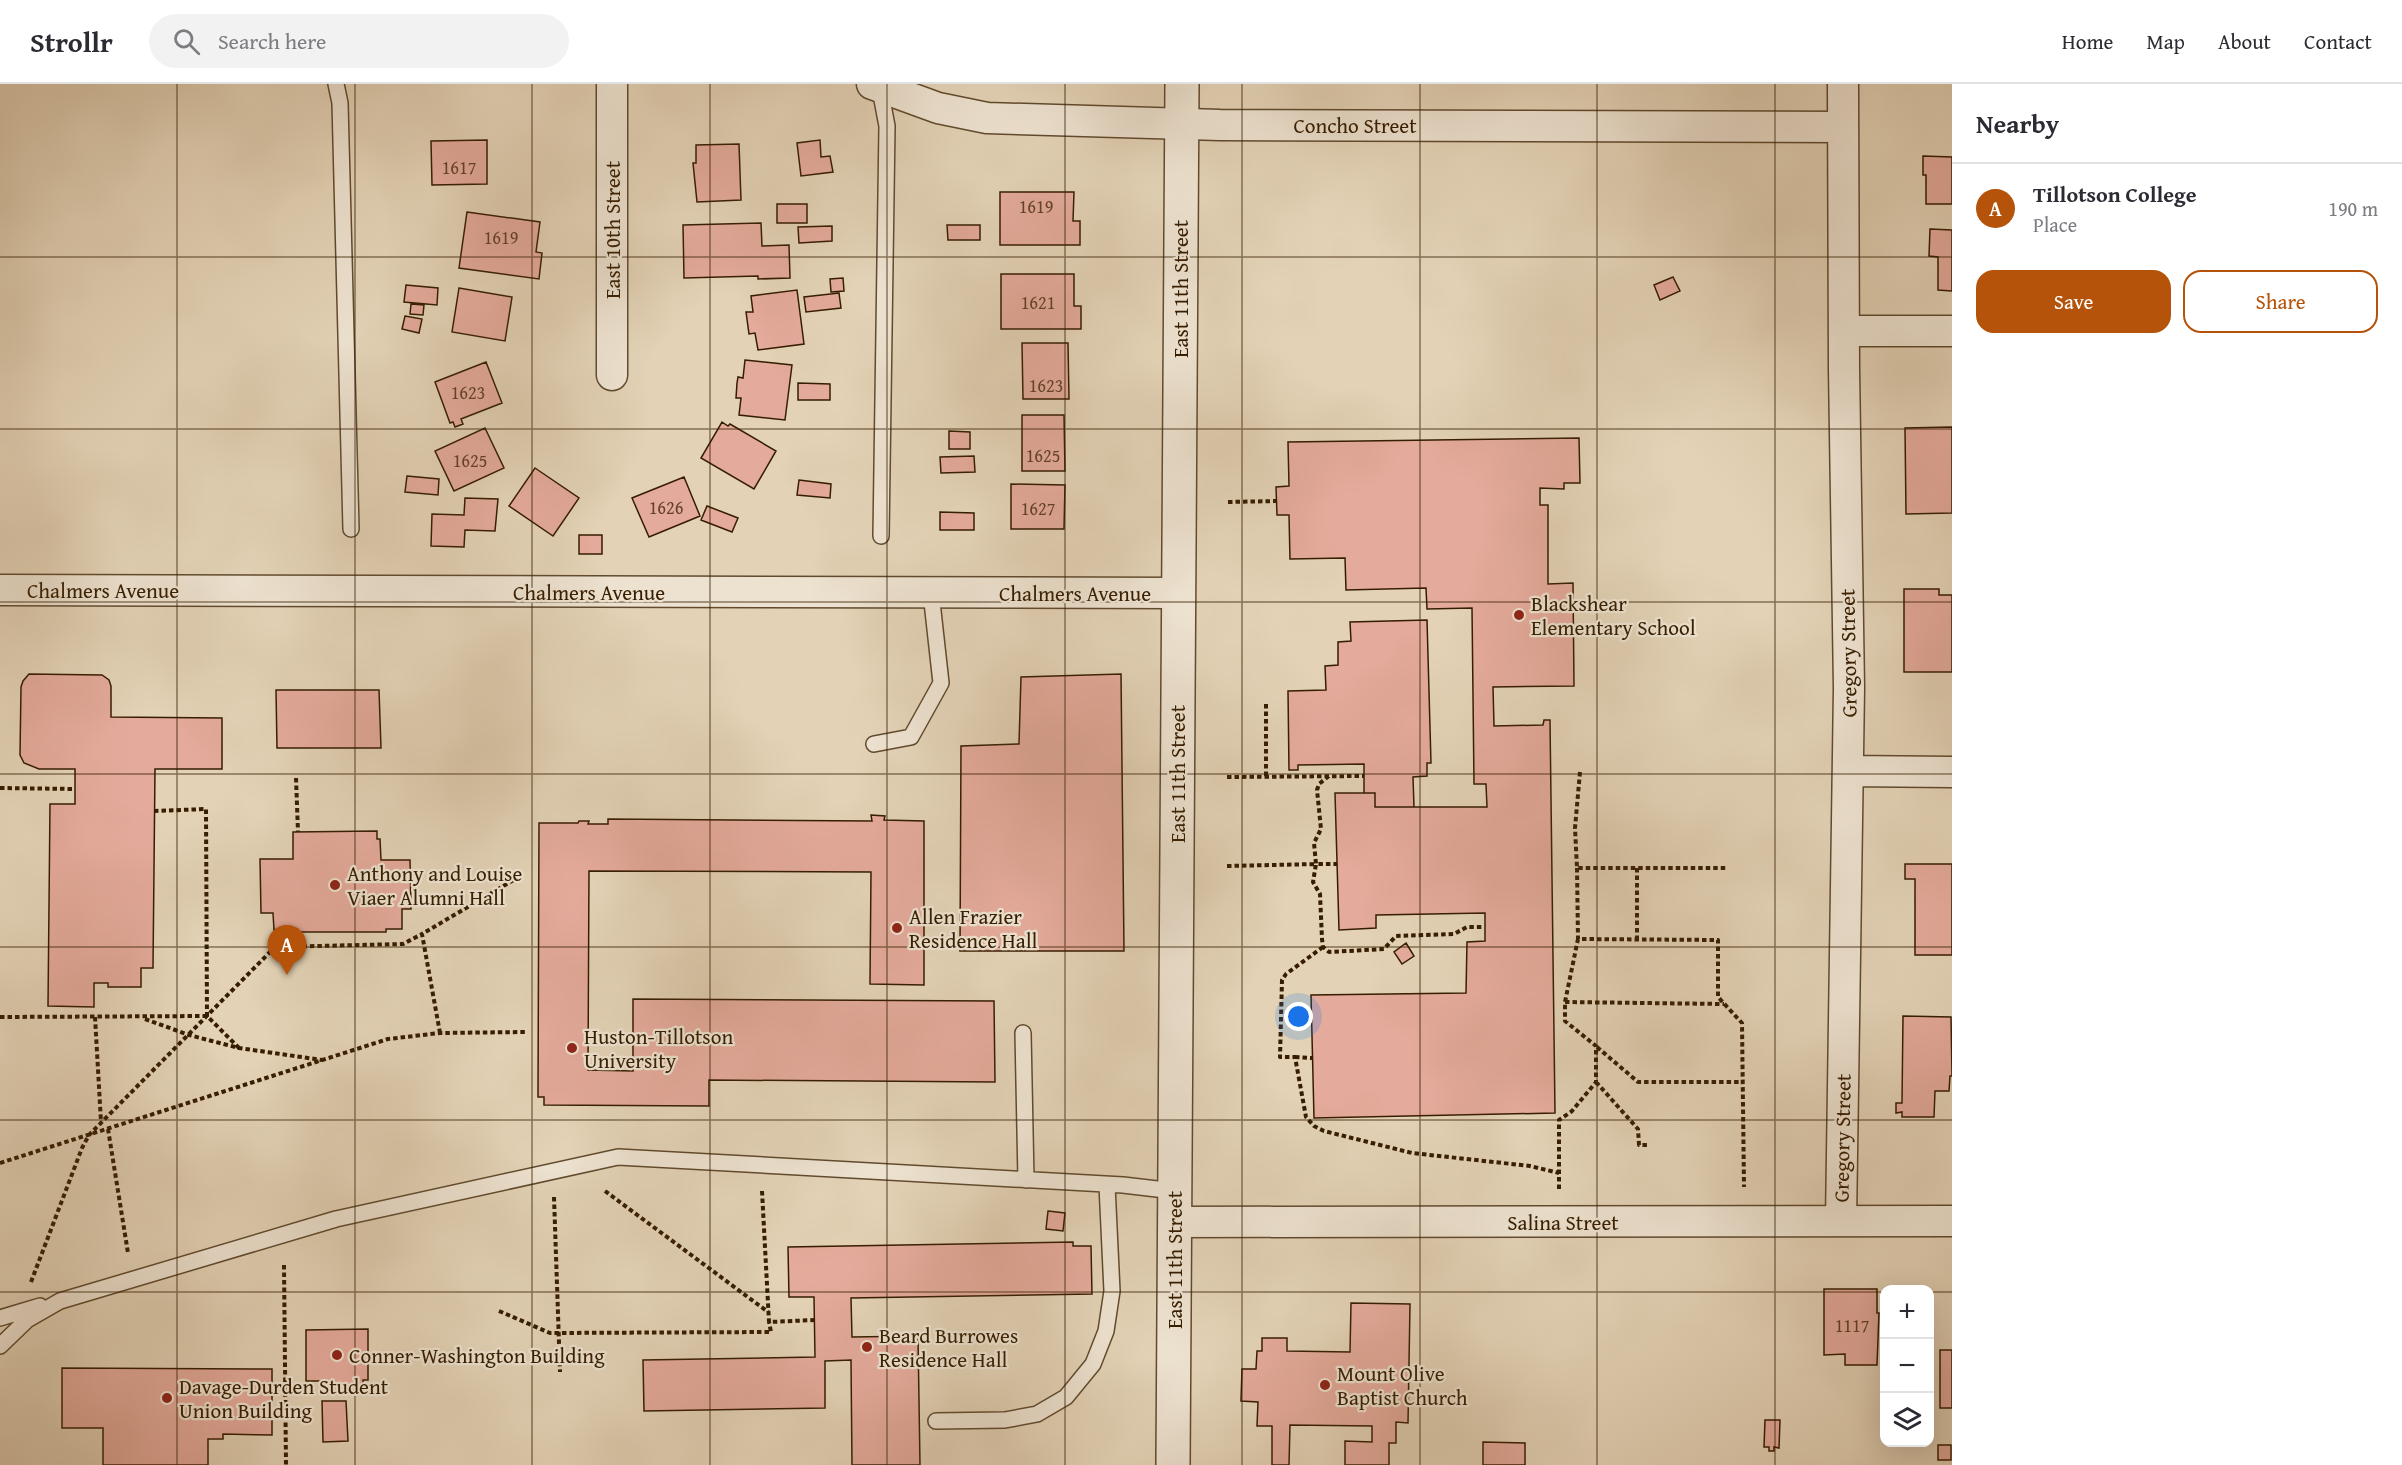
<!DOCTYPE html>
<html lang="en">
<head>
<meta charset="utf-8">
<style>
  body { margin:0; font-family:"Gentium Book Plus",serif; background:#f2f2f3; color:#2b2b33 }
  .controls { position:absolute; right:18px; bottom:18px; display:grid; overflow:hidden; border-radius:12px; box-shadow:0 6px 24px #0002 }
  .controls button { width:54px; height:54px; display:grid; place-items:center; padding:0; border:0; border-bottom:2px solid #e1e1e2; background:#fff; color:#2b2b33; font:30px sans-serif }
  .you { position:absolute; left:1299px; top:933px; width:21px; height:21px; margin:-15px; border:4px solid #fff; border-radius:50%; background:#1a73e8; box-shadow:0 0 0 9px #1a73e833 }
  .badge { display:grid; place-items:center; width:39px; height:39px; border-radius:50%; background:#b45309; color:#fff; font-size:20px; font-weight:700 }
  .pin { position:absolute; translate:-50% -50px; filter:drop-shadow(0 2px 3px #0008) }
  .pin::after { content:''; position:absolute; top:32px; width:21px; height:18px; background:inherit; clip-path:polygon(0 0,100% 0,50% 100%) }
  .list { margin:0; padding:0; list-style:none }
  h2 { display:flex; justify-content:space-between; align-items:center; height:78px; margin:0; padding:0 24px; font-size:26px }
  h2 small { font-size:20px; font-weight:400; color:#7c7c81 }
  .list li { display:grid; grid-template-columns:39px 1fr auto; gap:18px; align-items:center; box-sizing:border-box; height:90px; padding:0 24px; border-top:2px solid #e1e1e2 }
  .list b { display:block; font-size:22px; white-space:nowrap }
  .list p { margin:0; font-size:20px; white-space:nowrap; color:#7c7c81 }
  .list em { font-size:20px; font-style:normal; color:#7c7c81 }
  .actions { display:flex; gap:12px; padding:18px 24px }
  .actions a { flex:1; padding:14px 0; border:2px solid #b45309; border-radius:18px; text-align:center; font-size:21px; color:#b45309 }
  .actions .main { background:#b45309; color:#fff }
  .icon { flex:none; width:33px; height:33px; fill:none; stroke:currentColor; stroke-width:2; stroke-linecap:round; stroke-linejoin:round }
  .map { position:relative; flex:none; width:1952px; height:1381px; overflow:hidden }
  header { display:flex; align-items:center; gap:36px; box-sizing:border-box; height:84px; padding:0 30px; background:#fff; border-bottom:2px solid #e1e1e2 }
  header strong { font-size:28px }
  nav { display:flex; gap:33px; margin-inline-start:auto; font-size:21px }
  .search { width:420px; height:54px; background:#f2f2f3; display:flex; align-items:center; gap:15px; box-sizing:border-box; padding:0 21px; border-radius:33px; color:#7c7c81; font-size:22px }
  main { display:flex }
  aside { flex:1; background:#fff }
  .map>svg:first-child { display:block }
</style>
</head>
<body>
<header>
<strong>Strollr</strong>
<div class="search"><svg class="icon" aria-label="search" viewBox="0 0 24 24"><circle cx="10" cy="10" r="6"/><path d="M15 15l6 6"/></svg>Search here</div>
<nav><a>Home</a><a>Map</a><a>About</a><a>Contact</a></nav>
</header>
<main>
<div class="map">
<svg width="1952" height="1381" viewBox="0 0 1952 1381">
  <rect width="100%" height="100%" fill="#e3d2b6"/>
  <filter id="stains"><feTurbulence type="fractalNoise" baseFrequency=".00333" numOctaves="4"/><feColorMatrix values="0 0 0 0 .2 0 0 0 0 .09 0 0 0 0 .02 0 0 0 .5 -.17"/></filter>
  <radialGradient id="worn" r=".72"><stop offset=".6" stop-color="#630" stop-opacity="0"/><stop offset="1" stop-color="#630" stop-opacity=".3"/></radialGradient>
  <!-- building -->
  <path fill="#e4aa9b" stroke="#361d00" stroke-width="1.5" d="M487 56V100L432 101 431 57Z
    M820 56 821 73 830 72 833 88 801 92 797 59Z
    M739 60 741 116 697 118 693 79H696V61Z
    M1923 72 1952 73V120H1926V91H1923Z
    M1000 108H1074L1073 137H1080V161H1000Z
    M777 120H807V139H777Z
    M467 128 540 138 536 168 542 169 539 195 459 184Z
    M761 139 762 162 789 161 790 194 758 195V192L684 194 683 141Z
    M947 141H980V156H948Z
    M832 142V157L799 159 798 143Z
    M1930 145 1952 146V207L1938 206V173L1929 172Z
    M1001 190H1074V222H1081V245H1001Z
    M1673 193 1680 207 1660 216 1654 201Z
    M843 194 844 207 831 208 830 195Z
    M406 201 438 204 437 221 404 218Z
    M459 204 512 213 505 257 452 248Z
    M797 206 804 260 758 266 755 249 749 250 746 228H753L751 212Z
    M839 209 841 224 806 228 804 213Z
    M411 220 424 221 423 231 410 230Z
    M405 232 422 235 419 249 402 245Z
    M1022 259H1068L1069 315H1023Z
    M745 276 792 281 785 336 739 331 741 314H736L737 299 738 293 743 294Z
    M486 278 502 319 461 335 463 340 455 343 453 338 450 339 435 298Z
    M798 299 830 300V316H798Z
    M1022 331H1064L1065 387H1022Z
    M722 338 728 342 730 340 776 367 754 405 701 374Z
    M1952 343V429L1906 430 1905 344Z
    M485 344 504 384 454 407 435 367Z
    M949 347 970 348V365H949Z
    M1579 354 1580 399H1564V405L1540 404V421H1548V500L1573 499 1574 602 1493 603 1494 642 1543 641 1544 636H1550L1555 1029 1314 1034 1311 911 1466 909 1467 858 1485 857V829L1376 831V844L1339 846 1335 709H1375V723H1487L1486 700H1474L1472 524 1427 525 1426 504 1346 506 1345 474 1290 475 1289 431H1277L1276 403 1289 402 1288 358Z
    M974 372 975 388 941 389 940 373Z
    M535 384 579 414 553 452 509 422Z
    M407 392 439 395 438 411 405 408Z
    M684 393 700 432 649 453 632 414Z
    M799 396 831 400 830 414 797 411Z
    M1011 400 1065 401 1064 445H1011Z
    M465 414 498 415 495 447 465 446 464 463 431 462 432 430 464 431Z
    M707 422 738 434 732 448 701 436Z
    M940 428 974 429V446H940Z
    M579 451H602V470H579Z
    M1904 505H1939V511H1952V588H1904Z
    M1427 536 1431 679H1427V692L1413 693 1414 723H1375V709H1364V680L1298 681V686H1289L1288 607 1326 606 1325 582 1338 581V558L1351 557 1350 538Z
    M29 590 102 591 109 596 111 602V633L222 634V685H155L153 884H141V903H108V899H94V923L48 922 50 720H75V685H39L24 679 20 671 21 603 23 597Z
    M1121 590 1124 867H960L961 662 1019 660 1021 593Z
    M276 606H379L381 664H277Z
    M871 731 885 732 884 736 924 737V901L870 900 871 788 589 787 588 986 633 987V915L994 917 995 998 709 996V1022L544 1021V1013H538L539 739H578L579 737H589L588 740H608V735L872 737Z
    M377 747V755H380L381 776H410L411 825H402V845H386V848H297V845L274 846 273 829H261L260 775H293V748Z
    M1905 780H1952V871H1915V795H1905Z
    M1406 859 1414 872 1402 880 1394 868Z
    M1903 932 1951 933 1952 992H1950L1949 1007H1935L1934 1033H1902V1028L1896 1029V1019H1902Z
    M1048 1127 1065 1129 1063 1147 1046 1145Z
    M1073 1158V1162H1091L1092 1210 851 1214 852 1253 918 1252 920 1381H852L851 1276 825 1277V1324L644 1327 643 1276 815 1273 814 1213H789L788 1163Z
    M1824 1205H1877V1229H1879L1877 1281H1845V1270L1824 1271Z
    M1351 1219 1410 1220 1408 1339 1396 1338V1359H1389V1381H1345V1357L1372 1358V1342L1290 1341 1289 1381H1272V1342H1257L1258 1318 1241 1317 1242 1285H1256L1257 1267H1262V1254H1287V1267L1350 1268Z
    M368 1245V1296H363V1307H325L324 1297H306V1246Z
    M1940 1266H1952V1324H1940Z
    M62 1284 272 1285V1351L223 1350V1355H208V1381H103V1344H62Z
    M322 1317H346L348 1357 323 1358Z
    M1765 1336H1780L1779 1364 1774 1363V1367H1769V1363H1764Z
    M1483 1358 1525 1359V1381H1483Z
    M1938 1361H1951V1376H1938Z"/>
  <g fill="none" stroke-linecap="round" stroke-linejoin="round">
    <!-- service casing -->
    <g stroke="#614a2e" stroke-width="18">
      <path id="service" d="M336 0 340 19 351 445
        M879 0 887 42 881 452
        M874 660 911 653 941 599 931 509
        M1023 949 1026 1096
        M0 1234 40 1222
        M0 1262 27 1236 60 1217 336 1135 618 1073 1123 1101 1174 1107
        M936 1337 1005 1336 1037 1330 1066 1313 1093 1280 1106 1247 1112 1207 1107 1101"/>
    </g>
    <!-- minor casing -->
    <g stroke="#614a2e" stroke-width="33">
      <path id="minor" d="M612 0V291
        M872 0 938 24 987 34 1220 41 1843 43
        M1844 247H1952
        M0 506 1178 509
        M1848 687 1952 688
        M1841 1137 1849 604 1844 285 1843 0
        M1174 1138 1952 1137"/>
    </g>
    <!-- tertiary casing -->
    <g stroke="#614a2e" stroke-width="36">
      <path id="tertiary" d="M1173 1381 1182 0"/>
    </g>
    <!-- path -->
    <path stroke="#361d00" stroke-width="4" stroke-dasharray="4.5 3" stroke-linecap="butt" d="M1228 418 1277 417
      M1266 620V693
      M1580 688 1575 744 1577 784H1727
      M1329 692 1319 700 1317 706 1321 745 1314 759 1316 780H1337
      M1227 693 1364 692
      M296 694 298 748
      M0 704 75 705
      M154 727 206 725 207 932 239 964
      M1227 782 1316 780 1313 798 1320 810 1322 855 1323 863 1329 868 1384 865 1396 852 1454 850 1467 843H1484
      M1577 784 1578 855 1718 856V913L1742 939 1744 1103
      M1637 856V784
      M1323 863 1286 890 1282 896 1280 973H1295L1306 1033 1314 1042 1324 1047 1412 1069 1530 1082 1559 1089
      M1565 918 1724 920
      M0 933 206 932
      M95 933 101 1038
      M145 935 189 951 239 964 322 976
      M440 949 422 850 522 791
      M1597 963 1638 998H1743
      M1295 973 1312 974
      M1596 998 1638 1045 1639 1061H1648
      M108 1045 128 1169
      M0 1079 388 955 440 949 526 948
      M1559 1105V1036L1572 1027 1596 998V962L1565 937V918L1578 855
      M605 1107 768 1228
      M762 1107 769 1238 814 1236
      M554 1113 560 1288
      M284 1181 286 1381
      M31 1198 82 1064 89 1051 275 863 403 860 422 850
      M499 1227 550 1249 771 1248 769 1238"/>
    <!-- service -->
    <use href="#service" stroke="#ede2d0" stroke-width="15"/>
    <!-- minor -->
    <use href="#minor" stroke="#ede2d0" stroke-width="30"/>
    <!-- tertiary -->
    <use href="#tertiary" stroke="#ede2d0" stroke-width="33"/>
  </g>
  <!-- grid -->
  <path fill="none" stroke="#361d00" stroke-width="1.5" stroke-opacity="0.55" d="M177 0V1381M355 0V1381M532 0V1381M710 0V1381M887 0V1381M1065 0V1381M1242 0V1381M1420 0V1381M1597 0V1381M1775 0V1381M0 173H1952M0 345H1952M0 518H1952M0 690H1952M0 863H1952M0 1036H1952M0 1208H1884M1930 1208H1952"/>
  <!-- markers -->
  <g fill="#8f2418" stroke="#ede2d0" stroke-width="2">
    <circle cx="1519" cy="531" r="6"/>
    <circle cx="335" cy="801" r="6"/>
    <circle cx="897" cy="844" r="6"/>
    <circle cx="572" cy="964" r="6"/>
    <circle cx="867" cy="1263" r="6"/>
    <circle cx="337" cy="1271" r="6"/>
    <circle cx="1325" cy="1301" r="6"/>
    <circle cx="167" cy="1314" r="6"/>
  </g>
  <g text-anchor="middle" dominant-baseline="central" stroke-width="4.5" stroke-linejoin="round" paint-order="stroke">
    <!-- number labels -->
    <g font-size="18" fill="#624027">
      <text x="459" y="83">1617</text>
      <text x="1036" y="122">1619</text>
      <text x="501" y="153">1619</text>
      <text x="1038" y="218">1621</text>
      <text x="1046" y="301">1623</text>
      <text x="468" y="308">1623</text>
      <text x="1043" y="371">1625</text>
      <text x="470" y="376">1625</text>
      <text x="666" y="423">1626</text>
      <text x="1038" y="424">1627</text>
      <text x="1852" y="1241">1117</text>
    </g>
    <!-- street labels -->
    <g font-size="21" fill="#361d00" stroke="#ede2d0">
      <text x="1355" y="41">Concho Street</text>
      <text transform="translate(612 146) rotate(-90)">East 10th Street</text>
      <text transform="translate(1180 205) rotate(-90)">East 11th Street</text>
      <text x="103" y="506">Chalmers Avenue</text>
      <text x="589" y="508">Chalmers Avenue</text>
      <text x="1075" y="509">Chalmers Avenue</text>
      <text transform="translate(1848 569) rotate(-91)">Gregory Street</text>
      <text transform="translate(1177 690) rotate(-90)">East 11th Street</text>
      <text transform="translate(1842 1054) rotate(-89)">Gregory Street</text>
      <text x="1563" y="1138">Salina Street</text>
      <text transform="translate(1174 1176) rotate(-90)">East 11th Street</text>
    </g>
    <!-- poi labels -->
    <g font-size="21" fill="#361d00" stroke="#ede2d0" text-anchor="start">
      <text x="1531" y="519">Blackshear<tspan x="1531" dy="24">Elementary School</tspan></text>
      <text x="347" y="789">Anthony and Louise<tspan x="347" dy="24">Viaer Alumni Hall</tspan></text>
      <text x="909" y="832">Allen Frazier<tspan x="909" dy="24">Residence Hall</tspan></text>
      <text x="584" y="952">Huston-Tillotson<tspan x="584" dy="24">University</tspan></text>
      <text x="879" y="1251">Beard Burrowes<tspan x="879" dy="24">Residence Hall</tspan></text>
      <text x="349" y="1271">Conner-Washington Building</text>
      <text x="1337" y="1289">Mount Olive<tspan x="1337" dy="24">Baptist Church</tspan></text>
      <text x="179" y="1302">Davage-Durden Student<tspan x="179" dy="24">Union Building</tspan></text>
    </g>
  </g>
  <rect width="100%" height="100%" filter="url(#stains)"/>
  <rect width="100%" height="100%" fill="url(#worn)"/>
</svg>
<div class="controls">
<button>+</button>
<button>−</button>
<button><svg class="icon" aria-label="layers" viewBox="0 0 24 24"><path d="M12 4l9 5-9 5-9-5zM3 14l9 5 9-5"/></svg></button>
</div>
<div class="you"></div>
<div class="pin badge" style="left:287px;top:891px">A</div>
</div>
<aside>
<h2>Nearby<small></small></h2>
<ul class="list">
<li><span class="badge">A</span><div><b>Tillotson College</b><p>Place</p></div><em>190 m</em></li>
</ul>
<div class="actions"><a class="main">Save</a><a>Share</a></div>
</aside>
</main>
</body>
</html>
